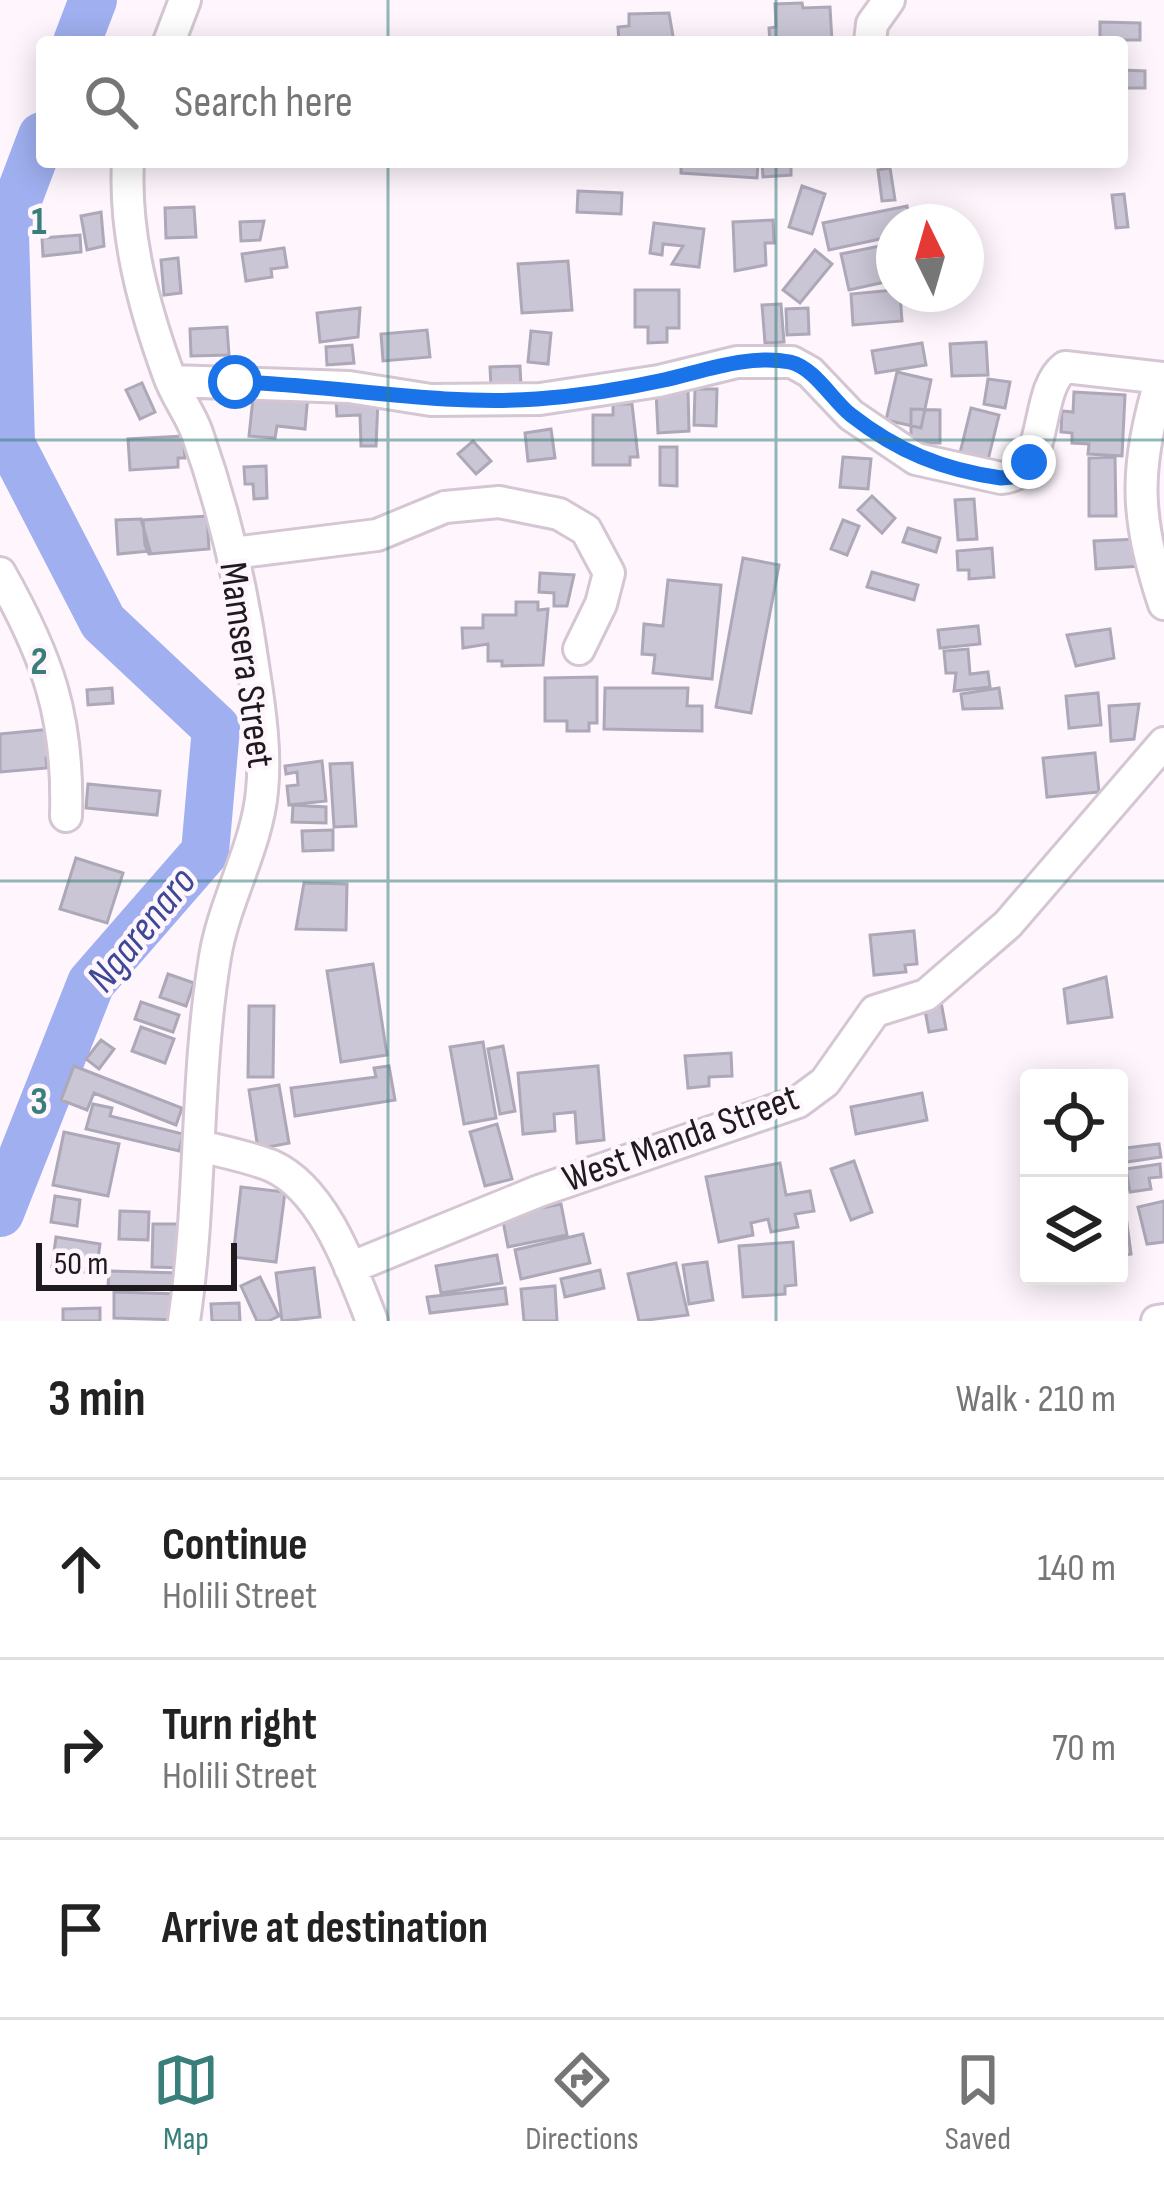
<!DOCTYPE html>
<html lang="en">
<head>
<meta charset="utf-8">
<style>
  body { margin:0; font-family:"Sofia Sans Condensed",sans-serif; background:#f2f2f2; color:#222 }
  .controls { position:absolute; right:36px; bottom:36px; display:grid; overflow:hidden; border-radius:12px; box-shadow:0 6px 30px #0003 }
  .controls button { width:108px; height:108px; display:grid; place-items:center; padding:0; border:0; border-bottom:3px solid #e0e0e0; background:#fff; color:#222; font:60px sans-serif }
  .compass { position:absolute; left:876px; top:204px; width:108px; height:108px; border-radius:50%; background:#fff; box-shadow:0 6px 30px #0003; rotate:355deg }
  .scale { position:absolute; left:36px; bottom:30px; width:201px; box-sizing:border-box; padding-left:12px; border:6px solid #1f1a1e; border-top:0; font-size:33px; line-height:42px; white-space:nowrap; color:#1f1a1e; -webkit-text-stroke:9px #fef5fd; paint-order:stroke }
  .stop { position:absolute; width:36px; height:36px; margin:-27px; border:9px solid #1a73e8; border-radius:50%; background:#fff }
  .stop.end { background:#1a73e8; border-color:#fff; box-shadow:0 3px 12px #0008 }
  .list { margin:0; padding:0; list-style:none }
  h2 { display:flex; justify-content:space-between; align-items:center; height:156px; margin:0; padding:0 48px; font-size:51px }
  h2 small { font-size:39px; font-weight:400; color:#767676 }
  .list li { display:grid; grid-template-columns:78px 1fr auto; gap:36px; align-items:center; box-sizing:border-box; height:180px; padding:0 48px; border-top:3px solid #e0e0e0 }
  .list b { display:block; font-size:45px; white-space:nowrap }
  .list p { margin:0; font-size:39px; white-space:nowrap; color:#767676 }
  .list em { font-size:39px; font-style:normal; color:#767676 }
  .icon { flex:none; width:66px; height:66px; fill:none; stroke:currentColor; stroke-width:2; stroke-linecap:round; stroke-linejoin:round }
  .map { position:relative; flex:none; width:1164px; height:1321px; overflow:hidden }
  .search { position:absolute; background:#fff; box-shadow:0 6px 30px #0003; left:36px; right:36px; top:36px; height:132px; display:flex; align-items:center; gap:30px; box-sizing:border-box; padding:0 42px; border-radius:12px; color:#767676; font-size:45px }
  .sheet { height:696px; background:#fff }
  nav { display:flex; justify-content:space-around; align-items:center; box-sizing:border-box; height:168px; border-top:3px solid #e0e0e0; background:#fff; font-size:33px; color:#767676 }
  nav a { display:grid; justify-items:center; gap:6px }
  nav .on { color:#387f7b }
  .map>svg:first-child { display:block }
</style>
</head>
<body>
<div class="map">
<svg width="1164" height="1321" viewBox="0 0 1164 1321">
  <rect width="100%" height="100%" fill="#fef5fd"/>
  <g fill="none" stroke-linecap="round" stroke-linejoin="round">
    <!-- river -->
    <path stroke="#9fafef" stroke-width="48" d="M77 42 93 0
      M0 1213 91 983 205 852 216 728 103 622 11 444 5 234 42 136"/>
  </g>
  <!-- building -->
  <path fill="#cbc6d6" stroke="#ada8b8" stroke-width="3" d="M802 3 803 8 830 7 832 42H770L769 28 776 27 775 4Z
    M669 13 674 42H619L618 27 629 26V14Z
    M1100 22 1140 23V40H1100Z
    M1122 70 1145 71V88H1122Z
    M681 162H758L757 178 681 173Z
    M762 162H791V175L763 177Z
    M890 168 895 200 882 201 878 170Z
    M802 186 825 194 812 234 789 227Z
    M578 191 622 193 621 214 577 212Z
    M1124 194 1128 227 1116 228 1112 195Z
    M907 206 910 222H894V236L829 250 823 223Z
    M194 207 196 237 166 238 165 208Z
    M101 212 104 246 87 250 81 216Z
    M773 220 774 243H765L766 265 735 271 733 222Z
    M264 221 260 240 241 241 240 222Z
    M654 223 704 229 699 267 672 264 683 246 663 244 662 255 650 253Z
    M80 235 81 252 43 256 42 238Z
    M894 243V280L849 290 841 254Z
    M284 248 287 267 271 269 272 277 246 281 242 254Z
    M815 250 832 264 800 303 783 290Z
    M178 258 181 293 164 295 161 260Z
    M568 261 572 310 522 313 518 264Z
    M635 290H679V328H667V342L648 343V327H635Z
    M894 290 900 294 902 321 853 325 851 294Z
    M781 304 784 342 765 343 762 305Z
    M360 308 358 337 320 342 317 313Z
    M808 308 809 334 787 335 786 309Z
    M227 327 229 355 191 356 190 329Z
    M427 330 430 357 383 361 381 334Z
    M531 331 551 333 548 364 528 362Z
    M986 342 988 375 952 376 950 344Z
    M922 343 926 365 876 373 872 351Z
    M352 345 354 363 327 365 326 347Z
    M520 366 521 386 491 387 490 367Z
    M897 372 931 380 921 428 886 420Z
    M988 379 1010 382 1005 408 984 404Z
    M142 383 155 412 140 419 126 390Z
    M254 389 308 394 305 429 277 426 275 438 249 436Z
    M695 389H717L716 426 694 425Z
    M688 390 689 431 658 433 656 391Z
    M1074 392 1125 395 1122 456 1088 454 1089 444 1072 443V433L1061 432 1062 411 1073 412Z
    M378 400 376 446H361L360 415 337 416 336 401Z
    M613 404H632L638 457H630V465H593V415H613Z
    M971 408 999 415 987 464 959 457Z
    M911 409 940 410V443H911Z
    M551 429 555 458 528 461 525 433Z
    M183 436 185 458H178V467L130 470 128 439Z
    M473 441 491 461 476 474 458 454Z
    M660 447H677V486L660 485Z
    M843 457 871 459 868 489 840 487Z
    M1115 457 1116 516H1089V458Z
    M266 466 267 498 254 499 253 484H245L244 467Z
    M872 496 895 518 882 533 858 510Z
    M974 499 977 539 958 540 955 500Z
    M207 516 209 549 149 554 145 545 143 520Z
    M141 519 150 551 118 554 116 520Z
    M843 520 859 526 847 555 831 549Z
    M908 528 940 538 936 552 903 542Z
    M1139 539 1141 566 1096 569 1094 541Z
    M992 548 994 577 969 579V570H958L957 551Z
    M743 558 779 565 751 713 716 707Z
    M872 572 918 585 914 600 867 587Z
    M540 573 574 575 567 606H554V593L539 592Z
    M668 580 721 585 712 679 653 673 655 655 642 654 644 624 663 626Z
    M516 602H538V610L548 609 543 665 502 666V661H488V644L463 648 462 628H483V615H516Z
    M978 626 980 644 940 648 938 630Z
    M1110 629 1114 658 1076 666 1067 635Z
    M968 649 970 674 988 672 990 687 954 691 956 673H946L944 651Z
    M597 677V723H589V731H567V721H545V678Z
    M112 688 113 703 88 705 87 690Z
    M605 688H688L687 706H702V731L604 729Z
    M999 688 1002 708 963 709 961 694Z
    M1098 693 1101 725 1069 728 1066 696Z
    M1139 704 1134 739 1111 741 1109 706Z
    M53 729 55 756 46 758 47 768 0 772V734Z
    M1095 753 1099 792 1047 797 1043 758Z
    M322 761 326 801 289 805 287 786 298 785 297 772 286 774 285 766Z
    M352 763 356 826 334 827 330 764Z
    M88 784 160 791 157 815 86 808Z
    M293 805 326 807V823L292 822Z
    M333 830V850L303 851 302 831Z
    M76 858 123 873 107 923 60 909Z
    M304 883 347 884 346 930 296 929Z
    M914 931 917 964 905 965 906 972 874 975 870 935Z
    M373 964 387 1055 341 1062 327 971Z
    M168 974 194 983 186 1006 160 997Z
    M1106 977 1112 1017 1068 1023 1064 989Z
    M141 1002 179 1015 173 1032 135 1019Z
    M941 1002 946 1029 929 1032 924 1005Z
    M249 1006H274L273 1077H248Z
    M141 1027 174 1039 165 1063 132 1051Z
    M101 1040 114 1049 99 1069 86 1059Z
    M483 1042 496 1118 464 1124 450 1047Z
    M503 1046 515 1111 500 1114 488 1049Z
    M731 1053 732 1076 709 1077V1086L688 1088 685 1056Z
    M74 1066 182 1108 176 1125 94 1093 87 1110 61 1100Z
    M389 1066 395 1100 295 1116 291 1088 376 1077 374 1068Z
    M598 1066 604 1140 577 1143 575 1112 554 1114 555 1131 523 1134 518 1073Z
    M279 1085 289 1143 258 1149 249 1090Z
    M922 1093 927 1120 856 1134 851 1107Z
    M93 1104 112 1108 110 1116 183 1134 179 1151 86 1129Z
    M497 1124 512 1179 485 1186 470 1132Z
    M64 1132 119 1144 108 1196 53 1185Z
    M1159 1144 1161 1157 1127 1162 1125 1148Z
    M854 1161 872 1212 851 1220 831 1169Z
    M780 1163 786 1195 810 1191 814 1211 795 1214 798 1227 771 1232 768 1219 751 1223 753 1235 719 1242 706 1177Z
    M1160 1164 1161 1177 1149 1178 1151 1189 1130 1192 1126 1169Z
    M241 1187 285 1192 276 1262 233 1257Z
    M55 1196 80 1200 77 1226 51 1222Z
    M1164 1201V1242L1147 1244 1138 1207Z
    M561 1204 567 1235 508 1247 502 1216Z
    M120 1211 149 1212 148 1240 119 1239Z
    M1126 1216 1131 1254 1119 1256V1217Z
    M153 1224H186L185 1268 152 1267Z
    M583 1234 590 1263 521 1279 515 1250Z
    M56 1237 100 1244 96 1274 52 1267Z
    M793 1242 796 1285 785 1286V1294L743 1297 739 1246Z
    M497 1255 502 1283 441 1293 436 1266Z
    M707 1262 713 1300 689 1304 683 1265Z
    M676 1263 688 1315 639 1321 628 1274Z
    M314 1268 320 1317 282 1321 276 1273Z
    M600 1270 604 1288 565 1297 561 1279Z
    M109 1271 179 1273 178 1289 108 1287Z
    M260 1277 279 1316 268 1321H257L241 1286Z
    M555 1286 557 1321H524L521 1289Z
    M505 1288 507 1304 430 1313 427 1297Z
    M114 1292 180 1294V1320L114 1318Z
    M239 1303 240 1321H212L211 1304Z
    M100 1308V1321H63V1309Z"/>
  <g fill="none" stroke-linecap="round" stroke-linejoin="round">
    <!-- minor casing -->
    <g stroke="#d4c6d3" stroke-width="36">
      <path id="minor" d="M169 42 185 0
        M870 42 872 24 889 0
        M128 162C124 234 144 308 169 376 176 396 190 413 197 433 224 510 243 591 254 672 260 710 266 753 262 791 257 847 224 901 215 957 195 1078 202 1200 184 1321
        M1161 378C1135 467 1134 515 1164 604
        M171 381 349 387 431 400 540 399 659 381 737 362H792L810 372 851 415 916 459 1001 478C1052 474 1032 392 1065 367L1164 378
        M233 553 377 535 445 507 499 502 559 514 586 530 609 573 601 604 579 649
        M0 573C48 658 69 717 66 816
        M200 1146C224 1152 250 1157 272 1166 325 1190 352 1271 372 1321
        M350 1268 539 1191 798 1102 825 1082 875 1011 926 995 1008 924 1164 743
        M1157 1321 1164 1320"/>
    </g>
    <!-- minor -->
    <use href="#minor" stroke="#fff" stroke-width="30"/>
  </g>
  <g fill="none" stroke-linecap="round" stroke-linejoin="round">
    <!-- route -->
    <path stroke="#1a73e8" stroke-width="15" d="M235 382C336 385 436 406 537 399 578 396 623 389 664 380 704 371 748 354 790 362 815 368 832 400 851 415 897 451 943 470 1001 478L1012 477 1029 462"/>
  </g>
  <!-- grid -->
  <path fill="none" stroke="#387f7b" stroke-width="3" stroke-opacity="0.55" d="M388 0V42M776 0V42M388 162V1321M776 162V1321M0 440H1164M0 881H1164"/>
  <g text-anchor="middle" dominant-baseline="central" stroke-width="9" stroke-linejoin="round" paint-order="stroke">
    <!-- street labels -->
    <g font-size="39" fill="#1f1a1e" stroke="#fef5fd">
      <text transform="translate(246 665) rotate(82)">Mamsera Street</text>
      <text transform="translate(681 1139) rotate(-20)">West Manda Street</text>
    </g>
    <!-- water labels -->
    <g font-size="42" font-style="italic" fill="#3d4994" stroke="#fef5fd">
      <text transform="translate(142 930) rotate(-51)">Ngarenaro</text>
    </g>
  </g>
  <g font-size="39" text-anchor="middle" font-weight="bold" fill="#387f7b" stroke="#fef5fd" stroke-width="9" stroke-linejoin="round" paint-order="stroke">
    <text x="39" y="234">1</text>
    <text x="39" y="674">2</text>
    <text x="39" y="1114">3</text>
  </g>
</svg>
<div class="controls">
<button><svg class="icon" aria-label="locate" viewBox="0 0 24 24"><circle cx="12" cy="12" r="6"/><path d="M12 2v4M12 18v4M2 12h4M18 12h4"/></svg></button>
<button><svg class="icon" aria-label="layers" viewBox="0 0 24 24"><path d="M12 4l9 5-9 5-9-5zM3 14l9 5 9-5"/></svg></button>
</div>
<svg class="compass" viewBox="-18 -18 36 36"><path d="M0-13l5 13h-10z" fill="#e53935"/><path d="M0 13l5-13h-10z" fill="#767676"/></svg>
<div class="scale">50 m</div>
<div class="stop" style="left:235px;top:382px"></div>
<div class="stop end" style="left:1029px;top:462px"></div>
<div class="search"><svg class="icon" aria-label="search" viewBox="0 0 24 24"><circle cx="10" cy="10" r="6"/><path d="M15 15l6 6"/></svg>Search here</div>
</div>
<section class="sheet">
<h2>3 min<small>Walk · 210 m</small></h2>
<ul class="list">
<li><svg class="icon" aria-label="ahead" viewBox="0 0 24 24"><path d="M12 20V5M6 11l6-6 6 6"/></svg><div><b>Continue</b><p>Holili Street</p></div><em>140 m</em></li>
<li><svg class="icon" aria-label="right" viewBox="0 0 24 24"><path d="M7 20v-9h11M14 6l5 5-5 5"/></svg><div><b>Turn right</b><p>Holili Street</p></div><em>70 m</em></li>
<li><svg class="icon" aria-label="arrive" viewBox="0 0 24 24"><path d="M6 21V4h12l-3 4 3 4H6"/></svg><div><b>Arrive at destination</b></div></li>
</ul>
</section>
<nav>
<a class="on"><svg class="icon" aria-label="map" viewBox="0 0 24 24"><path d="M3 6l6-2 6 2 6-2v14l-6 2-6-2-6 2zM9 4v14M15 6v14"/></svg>Map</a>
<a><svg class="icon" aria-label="directions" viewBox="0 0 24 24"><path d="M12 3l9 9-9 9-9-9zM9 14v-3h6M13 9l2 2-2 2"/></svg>Directions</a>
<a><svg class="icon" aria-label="saved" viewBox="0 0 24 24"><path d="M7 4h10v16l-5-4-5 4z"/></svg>Saved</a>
</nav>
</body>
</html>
